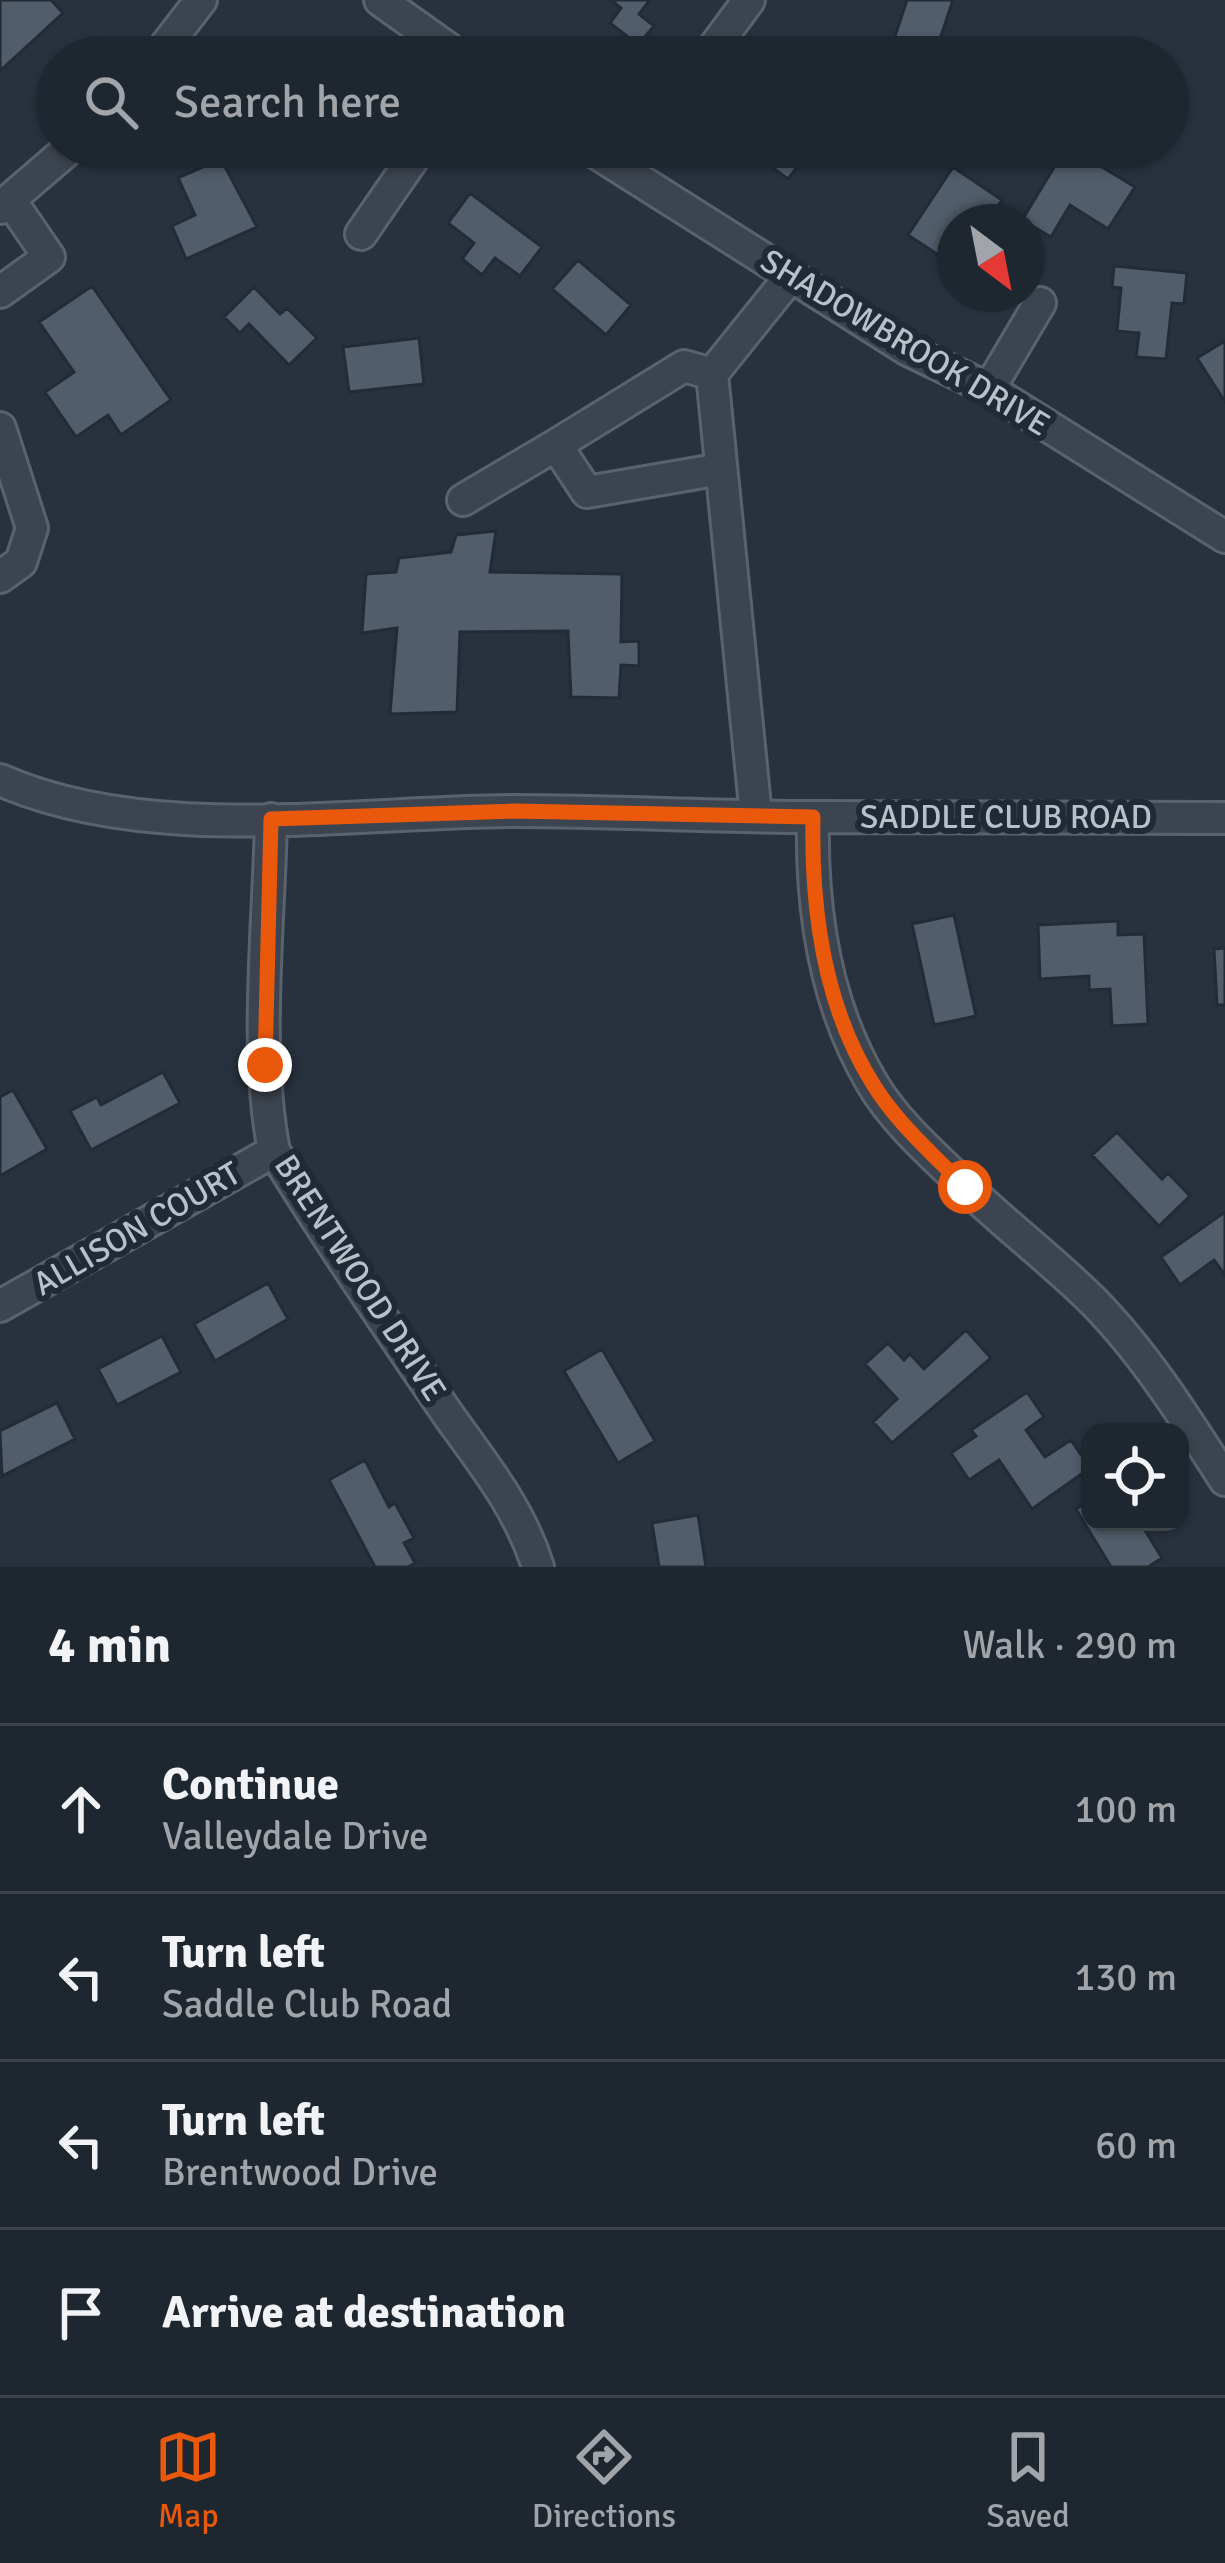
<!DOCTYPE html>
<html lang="en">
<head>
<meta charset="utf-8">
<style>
  body { margin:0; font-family:Signika,sans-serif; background:#262e37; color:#f1f3f6 }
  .controls { position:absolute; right:36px; bottom:36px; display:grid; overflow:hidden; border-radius:24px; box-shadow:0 3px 9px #0004 }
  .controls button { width:108px; height:108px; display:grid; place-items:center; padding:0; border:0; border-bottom:3px solid #3c434b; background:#1e262f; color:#f1f3f6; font:60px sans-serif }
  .compass { position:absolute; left:937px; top:204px; width:108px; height:108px; border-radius:50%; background:#1e262f; box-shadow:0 3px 9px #0004; rotate:148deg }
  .stop { position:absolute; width:36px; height:36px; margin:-27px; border:9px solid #ea580c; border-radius:50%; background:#fff }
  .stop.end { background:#ea580c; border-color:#fff; box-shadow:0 3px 12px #0008 }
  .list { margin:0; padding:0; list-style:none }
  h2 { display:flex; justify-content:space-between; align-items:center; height:156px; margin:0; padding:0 48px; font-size:51px }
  h2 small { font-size:39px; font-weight:400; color:#a1a5aa }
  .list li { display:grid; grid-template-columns:78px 1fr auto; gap:36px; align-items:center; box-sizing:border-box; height:168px; padding:0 48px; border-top:3px solid #3c434b }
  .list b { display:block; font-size:45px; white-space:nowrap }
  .list p { margin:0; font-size:39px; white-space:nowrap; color:#a1a5aa }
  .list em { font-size:39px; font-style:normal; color:#a1a5aa }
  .icon { flex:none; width:66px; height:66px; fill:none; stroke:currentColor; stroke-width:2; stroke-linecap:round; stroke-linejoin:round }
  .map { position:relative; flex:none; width:1225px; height:1567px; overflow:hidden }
  .search { position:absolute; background:#1e262f; box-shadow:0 3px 9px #0004; left:36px; right:36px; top:36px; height:132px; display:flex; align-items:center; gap:30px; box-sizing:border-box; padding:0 42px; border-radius:66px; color:#a1a5aa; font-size:45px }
  .sheet { height:828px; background:#1e262f }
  nav { display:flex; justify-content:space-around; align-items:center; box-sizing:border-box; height:168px; border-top:3px solid #3c434b; background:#1e262f; font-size:33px; color:#a1a5aa }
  nav a { display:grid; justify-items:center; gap:6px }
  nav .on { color:#ea580c }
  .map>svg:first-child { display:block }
</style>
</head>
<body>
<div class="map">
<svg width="1225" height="1567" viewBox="0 0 1225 1567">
  <rect width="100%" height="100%" fill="#28323f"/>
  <!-- building -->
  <path fill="#515d6a" stroke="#232b37" stroke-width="3" d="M0 0H51L63 13 0 71Z
    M611 0H650L639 14 654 26 638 45 610 23 621 8Z
    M907 0H953L934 57H918L891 48Z
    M768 147H812L788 179 759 158Z
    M1061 156 1078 166 1084 156 1135 187 1108 229 1070 205 1051 237 1022 220Z
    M221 159 257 227 186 259 172 226 195 215 178 178Z
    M953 167 1002 200 987 222H955V266L908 235Z
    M470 193 542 247 520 276 495 258 482 275 462 259 474 243 448 223Z
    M578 260 631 305 606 335 552 289Z
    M1114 266 1187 273 1184 304 1172 303 1166 359 1136 357 1139 333 1117 331 1121 288 1112 287Z
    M92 286 171 400 121 435 108 415 76 437 45 392 74 372 39 322Z
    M254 287 280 314 287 308 317 338 289 365 249 324 240 333 224 317Z
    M419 338 424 384 349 392 343 347Z
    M1225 341V402L1197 358Z
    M496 531 490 572 622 574 621 642 639 641V666L621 665 619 698 571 697 568 631 460 632 457 712 390 714 397 628 362 633 366 574 396 572 399 558 451 552 456 535Z
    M954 915 976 1016 934 1025 912 924Z
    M1118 921V935L1144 934 1148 1024 1112 1026 1110 989 1089 990V976L1040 979 1038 925Z
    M1225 948V1005H1217L1214 949Z
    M163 1072 180 1103 91 1150 70 1111 97 1097 101 1105Z
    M13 1090 47 1149 0 1176V1097Z
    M1117 1132 1162 1179 1168 1173 1190 1196 1159 1226 1092 1155Z
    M1225 1212V1275L1214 1260 1180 1285 1161 1257Z
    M268 1283 288 1319 215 1361 194 1324Z
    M966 1330 991 1358 892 1443 873 1422 897 1399 865 1364 888 1343 904 1360 910 1354 924 1369Z
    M162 1336 181 1372 117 1405 98 1369Z
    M602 1349 655 1441 618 1463 564 1371Z
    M1027 1392 1044 1417 1026 1430 1045 1457 1071 1440 1090 1468 1032 1509 999 1460 969 1480 951 1453 976 1436 971 1430Z
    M57 1403 75 1439 2 1476 0 1431Z
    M365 1460 389 1507 395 1503 414 1538 404 1543 415 1563 408 1567H375L329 1480Z
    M1090 1500V1522H1140L1162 1558 1148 1567H1111L1076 1509Z
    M698 1515 706 1567H659L652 1523Z"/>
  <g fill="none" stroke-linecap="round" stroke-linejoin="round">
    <!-- minor casing -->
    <g stroke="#5a626d" stroke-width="36">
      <path id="minor" d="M380 0 460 57
        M157 57 201 0
        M707 57 749 0
        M587 147 908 350 989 389 1225 537
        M627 172 644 147
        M0 208 71 147
        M361 234 421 147
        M0 292 49 257 10 200
        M712 374 684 366 556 445 587 492 721 469
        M989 389 1040 303
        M0 428 32 528 21 562 0 577
        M463 500 556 445
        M0 780C150 846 352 812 514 811 614 811 715 817 815 817 952 818 1088 817 1225 818
        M756 816 712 374 790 277
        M813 817C811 907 825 1004 872 1083 894 1121 933 1155 964 1185 1006 1226 1053 1261 1094 1302 1145 1354 1186 1419 1225 1480
        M271 819C269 924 254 1049 274 1151 329 1241 389 1329 449 1416 484 1465 520 1509 538 1567
        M0 1306 274 1151"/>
    </g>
    <!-- minor -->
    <use href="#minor" stroke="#3c444f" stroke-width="30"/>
  </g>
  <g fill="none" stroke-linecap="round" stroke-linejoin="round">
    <!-- route -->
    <path stroke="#ea580c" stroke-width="15" d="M265 1065 271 819 514 811 813 817C811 907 824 1006 873 1084 896 1122 934 1155 965 1187"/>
  </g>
  <g text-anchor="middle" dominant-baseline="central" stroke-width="12" stroke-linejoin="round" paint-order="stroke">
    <!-- street labels -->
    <g font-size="33" fill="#b8c0ca" stroke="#212935">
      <text transform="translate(905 343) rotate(31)">SHADOWBROOK DRIVE</text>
      <text x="1006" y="817">SADDLE CLUB ROAD</text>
      <text transform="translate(137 1229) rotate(-30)">ALLISON COURT</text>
      <text transform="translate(360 1278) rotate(57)">BRENTWOOD DRIVE</text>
    </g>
  </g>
</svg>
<div class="controls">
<button><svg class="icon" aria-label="locate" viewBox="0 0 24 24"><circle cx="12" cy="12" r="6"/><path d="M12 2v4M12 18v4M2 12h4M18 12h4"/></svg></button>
</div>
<svg class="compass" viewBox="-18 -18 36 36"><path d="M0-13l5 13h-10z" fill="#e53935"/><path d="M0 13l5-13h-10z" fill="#a1a5aa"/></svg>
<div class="stop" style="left:965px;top:1187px"></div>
<div class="stop end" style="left:265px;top:1065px"></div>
<div class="search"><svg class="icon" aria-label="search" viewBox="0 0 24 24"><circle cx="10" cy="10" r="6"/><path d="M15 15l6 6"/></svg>Search here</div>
</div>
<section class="sheet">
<h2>4 min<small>Walk · 290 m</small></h2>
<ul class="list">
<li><svg class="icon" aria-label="ahead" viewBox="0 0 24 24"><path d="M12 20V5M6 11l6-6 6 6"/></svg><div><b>Continue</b><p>Valleydale Drive</p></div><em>100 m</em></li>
<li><svg class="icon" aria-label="left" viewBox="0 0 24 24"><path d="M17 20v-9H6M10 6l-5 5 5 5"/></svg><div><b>Turn left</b><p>Saddle Club Road</p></div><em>130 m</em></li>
<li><svg class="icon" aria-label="left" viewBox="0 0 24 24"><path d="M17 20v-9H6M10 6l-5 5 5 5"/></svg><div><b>Turn left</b><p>Brentwood Drive</p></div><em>60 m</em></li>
<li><svg class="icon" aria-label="arrive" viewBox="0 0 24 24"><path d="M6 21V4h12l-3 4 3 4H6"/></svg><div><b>Arrive at destination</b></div></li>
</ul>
</section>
<nav>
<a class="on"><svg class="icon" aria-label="map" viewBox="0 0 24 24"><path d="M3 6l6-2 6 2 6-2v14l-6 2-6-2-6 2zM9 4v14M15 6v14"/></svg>Map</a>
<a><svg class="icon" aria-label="directions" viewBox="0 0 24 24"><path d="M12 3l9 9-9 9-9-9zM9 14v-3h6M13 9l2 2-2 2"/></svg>Directions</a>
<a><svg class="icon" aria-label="saved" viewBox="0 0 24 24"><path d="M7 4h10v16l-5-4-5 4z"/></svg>Saved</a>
</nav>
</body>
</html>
